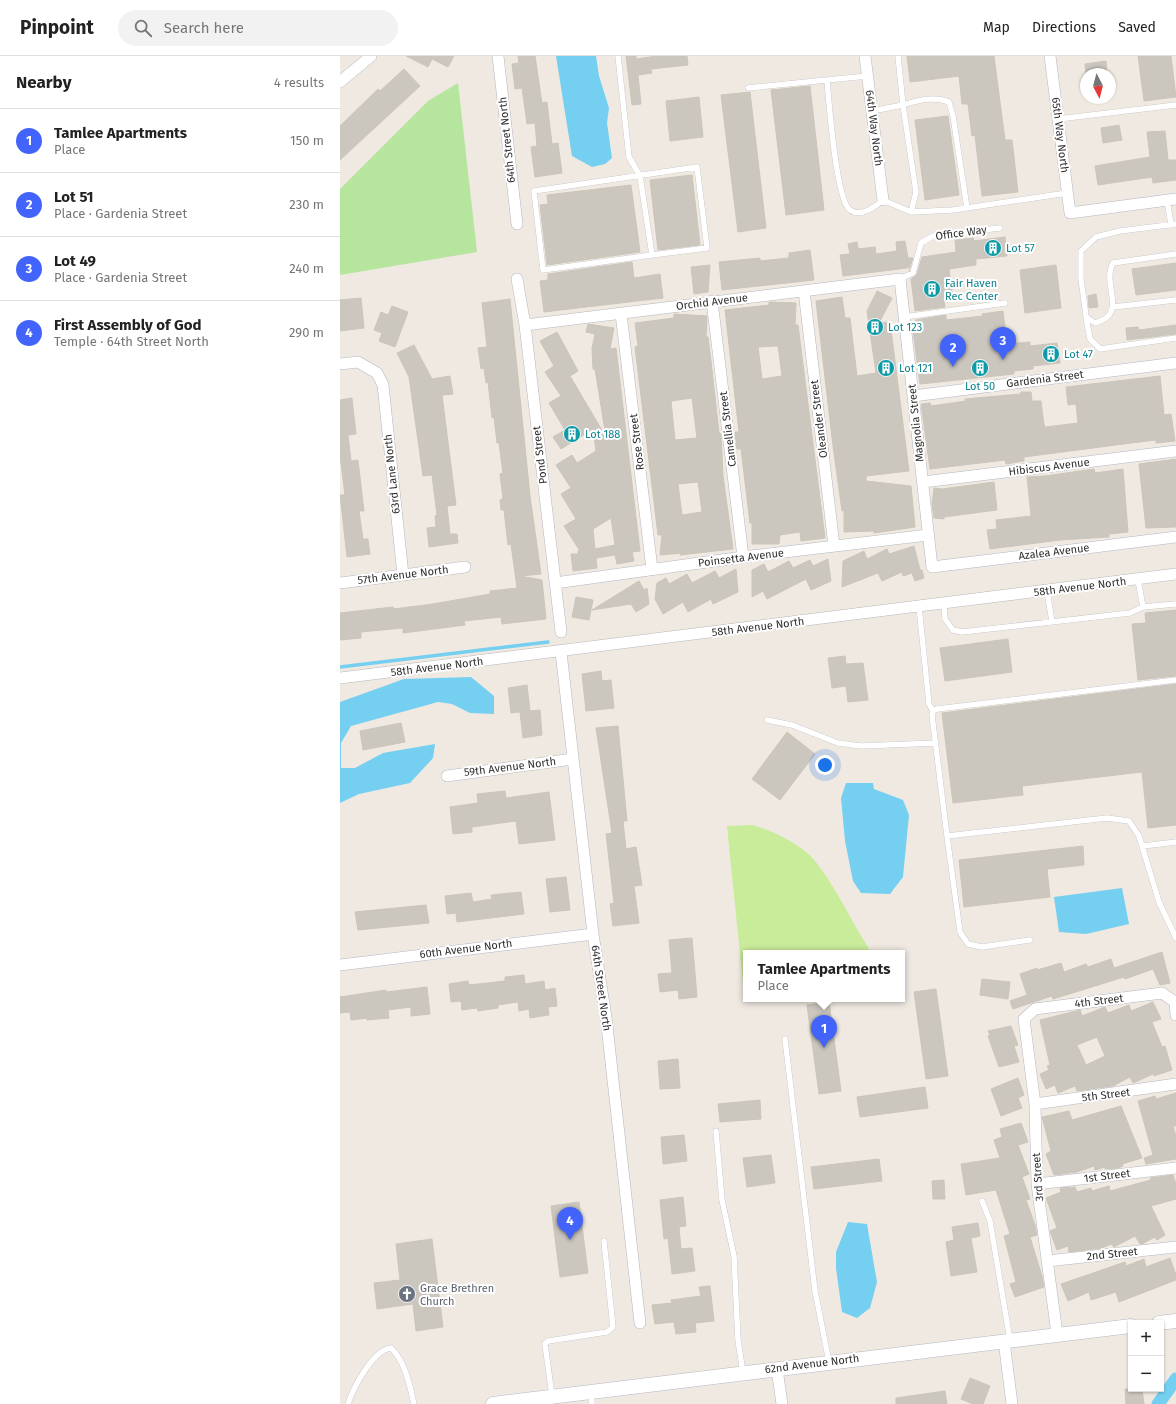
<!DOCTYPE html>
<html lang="en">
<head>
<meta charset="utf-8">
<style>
  body { margin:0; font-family:"Fira Sans",sans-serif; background:#f2f2f2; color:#222 }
  .controls { position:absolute; right:12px; bottom:12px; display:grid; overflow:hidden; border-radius:0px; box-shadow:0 1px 3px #0004 }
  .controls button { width:36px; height:36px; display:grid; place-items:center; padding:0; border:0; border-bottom:1px solid #e0e0e0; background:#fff; color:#222; font:20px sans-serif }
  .compass { position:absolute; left:740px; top:12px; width:36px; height:36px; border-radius:50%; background:#fff; box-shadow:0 1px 3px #0004; rotate:173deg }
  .you { position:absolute; left:485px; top:709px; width:14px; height:14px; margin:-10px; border:3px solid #fff; border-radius:50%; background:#1a73e8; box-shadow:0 0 0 6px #1a73e833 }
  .badge { display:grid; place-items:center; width:26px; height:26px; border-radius:50%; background:#4264fb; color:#fff; font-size:13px; font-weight:700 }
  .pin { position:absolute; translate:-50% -33px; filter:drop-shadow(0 1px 2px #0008) }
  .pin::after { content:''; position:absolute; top:21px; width:14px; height:12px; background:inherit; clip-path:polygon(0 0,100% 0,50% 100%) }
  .popup { position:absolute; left:403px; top:894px; width:162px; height:52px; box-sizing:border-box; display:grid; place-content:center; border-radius:0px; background:#fff; filter:drop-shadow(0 1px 3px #0005); font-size:13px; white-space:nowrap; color:#767676 }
  .popup b { font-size:15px; color:#222 }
  .popup::after { content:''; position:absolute; left:50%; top:100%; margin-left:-8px; border:8px solid transparent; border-top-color:#fff }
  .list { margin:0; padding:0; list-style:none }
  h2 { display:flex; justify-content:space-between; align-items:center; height:52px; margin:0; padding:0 16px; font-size:17px }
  h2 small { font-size:13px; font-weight:400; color:#767676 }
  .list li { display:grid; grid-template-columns:26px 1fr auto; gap:12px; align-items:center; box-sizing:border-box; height:64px; padding:0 16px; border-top:1px solid #e0e0e0 }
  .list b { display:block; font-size:15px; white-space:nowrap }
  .list p { margin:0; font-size:13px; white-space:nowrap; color:#767676 }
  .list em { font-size:13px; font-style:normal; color:#767676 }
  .icon { flex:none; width:22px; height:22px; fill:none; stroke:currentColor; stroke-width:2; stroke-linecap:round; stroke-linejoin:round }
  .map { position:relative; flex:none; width:836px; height:1348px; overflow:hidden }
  header { display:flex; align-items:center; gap:24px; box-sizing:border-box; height:56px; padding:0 20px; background:#fff; border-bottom:1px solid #e0e0e0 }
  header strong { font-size:19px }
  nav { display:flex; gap:22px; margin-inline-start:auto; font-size:14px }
  .search { width:280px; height:36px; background:#f2f2f2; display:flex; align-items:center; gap:10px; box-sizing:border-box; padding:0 14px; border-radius:22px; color:#767676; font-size:15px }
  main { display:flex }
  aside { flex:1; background:#fff }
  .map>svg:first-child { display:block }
</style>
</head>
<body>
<header>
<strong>Pinpoint</strong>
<div class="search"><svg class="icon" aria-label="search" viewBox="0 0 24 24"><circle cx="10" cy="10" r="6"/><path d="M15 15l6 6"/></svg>Search here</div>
<nav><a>Map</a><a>Directions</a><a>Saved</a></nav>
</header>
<main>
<aside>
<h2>Nearby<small>4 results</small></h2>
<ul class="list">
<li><span class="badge">1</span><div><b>Tamlee Apartments</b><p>Place</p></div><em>150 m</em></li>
<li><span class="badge">2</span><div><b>Lot 51</b><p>Place · Gardenia Street</p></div><em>230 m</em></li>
<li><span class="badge">3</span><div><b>Lot 49</b><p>Place · Gardenia Street</p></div><em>240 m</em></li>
<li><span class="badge">4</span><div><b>First Assembly of God</b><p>Temple · 64th Street North</p></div><em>290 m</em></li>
</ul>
</aside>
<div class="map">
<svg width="836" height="1348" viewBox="0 0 836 1348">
  <rect width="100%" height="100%" fill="#efe9e1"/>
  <!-- green -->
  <path fill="#b6e59e" d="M118 27 137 196 0 219V133L88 45Z"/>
  <!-- pitch -->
  <path fill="#c9ec9a" d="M412 769C430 773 463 789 475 805 496 831 510 863 528 891L530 897H406V928H403L387 770Z"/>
  <!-- water -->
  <path fill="#75cff0" d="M216 0H256L259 20 269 52 267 67 272 102 265 108 252 111 232 100Z
    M131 621 154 640V658L130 657 112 648 98 646 11 670 1 687V712H15L43 697 95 688 93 702 70 727 19 738 0 747V646L64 623Z
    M506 727H533L534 733 563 744 569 759 563 821 550 838 521 837 513 825 505 785 501 742Z
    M782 832 789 868 746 878 719 876 714 841Z
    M508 1166 527 1168 537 1226 530 1252 517 1262 502 1256 496 1212V1196Z"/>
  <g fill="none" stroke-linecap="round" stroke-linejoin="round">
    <!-- stream -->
    <path stroke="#75cff0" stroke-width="3.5" d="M0 611 208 586"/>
    <!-- canal -->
    <path stroke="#75cff0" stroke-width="13" d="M818 1348 836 1323"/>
  </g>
  <!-- building -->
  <path fill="#cbc7bf" stroke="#cbc5ba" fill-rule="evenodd" d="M66 0H114L108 11 92 3 88 11Z
    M178 0H195L202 47 207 46 212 88 218 87 222 117 195 121 191 91 197 90 195 67 187 68 182 32 175 33 172 8 179 7Z
    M286 0H296V3L317 0H347L348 9 311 13 312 17 298 19 301 48 292 49Z
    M567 0H654L665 84H672L678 136 642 140 635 79 632 80 628 48H622L619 20 570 26Z
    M798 0H831L836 41 804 45Z
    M766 5 767 18H746L745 8Z
    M64 13 80 30 0 104V70L38 33 40 35Z
    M470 30 484 154 446 159 431 34Z
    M410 36 426 172 398 176 381 39Z
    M359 41 363 81 330 85 326 45Z
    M608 60 619 139 585 144 575 64Z
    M779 69 782 84 763 87 761 72Z
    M825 75 828 104H836V124L813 127 812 121 758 129 755 110 810 101 807 76Z
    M352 119 360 189 318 194 310 124Z
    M291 129 300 196 207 209 200 149 208 148 207 139Z
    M665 181 667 200 636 203V209L609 213 613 244 604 245 605 251 575 255 571 223 577 218 582 201 616 196 615 184 633 182 634 185Z
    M565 185 568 202H573L569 214V209L567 212 503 220 500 199 510 198 508 188 517 186 518 193 535 191 536 198 557 195 556 186Z
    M470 194 474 224 382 234 379 206 420 202V205L449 202V197Z
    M292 206 294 222 320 218 323 242 204 256 200 225 208 224V218Z
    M836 207V234L796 239 792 213Z
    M370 209 368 236 354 238 351 211Z
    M716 209 721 252 685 257 680 214Z
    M537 235 552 242 539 267 550 266 569 415 526 420V425L571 430 575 471 534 477V475L504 476V454L502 455 493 390 476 245 502 241 505 262H510L517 320 536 317 527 255Z
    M756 238 758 251 749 252 748 240Z
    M21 242 24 272 0 275V244Z
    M170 243 190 440 201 518 180 520 202 524 206 563 162 568 161 561 124 565 125 569 63 577V572L21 576V582L0 584V557L53 551 54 553 93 548 150 538V535L177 532 171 488 168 489 164 454H161L160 444 163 443 160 418 163 417 159 387H157L154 361 152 362 148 326 146 327 144 312 141 313 138 292 147 291 142 247Z
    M429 246 456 247 455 269H458L485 482 461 485 460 476 440 479 439 488H412V467H410L401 393H397L395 376H399L385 254 429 249ZM438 290 442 320 422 323 418 291Z
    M52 250 68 256 55 291 39 285 42 277 34 274 41 256 48 259Z
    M663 255 667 288 690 286V290L717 287 720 307 693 310V313L674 315V318L580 328 572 267 576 266V264L606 259V264L643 260 642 258Z
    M334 258 367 260 366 281H368L371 305 379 377 381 378 383 420 393 493 340 499 343 497 320 499 322 479H318L295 291 298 290 295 267 334 262ZM352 342 357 382 335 384 331 345ZM358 426 362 456 342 459 338 428Z
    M248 268 274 272 270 293 276 292 300 495 292 496 294 505 277 508 275 499 256 502 257 512 233 515 231 498H238V495H240L224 470 236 463 221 438 231 432 216 409 232 399 237 407 256 395 253 373 221 393 213 381 225 374 209 347 221 340 205 316 214 310 200 285 217 276 238 315 230 320 266 381 255 313H253L252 292 255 278 246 276ZM271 462 275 489 255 493 253 473Z
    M836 269V278L787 284 786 272 798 271 799 274Z
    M74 289 92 323 110 320 113 338 102 339 116 449 107 450 110 478H117L118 487 89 491 87 472 96 471 95 460 97 459 92 419 83 420 69 321 57 297Z
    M820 320 824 359 831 358 835 385 816 387V384L791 387 684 401V405L666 408 665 404 590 413 581 348 590 347 591 350 626 345 625 343 681 338V336H691L692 345H701L704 369 706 371 738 367 736 348 728 349 726 331Z
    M12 342 16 378 8 379 11 405 18 404 24 455H19L23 483H28L30 498 7 501 0 439H5L0 399V344Z
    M836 403V471L806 472 799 408Z
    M754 413 755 417 783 413 788 476 769 478V481L720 484 650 493 647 474 657 473 656 464 691 460 687 421 705 420Z
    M654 426 657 454 604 461V463L594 462 592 448 594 432 602 433Z
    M574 490 580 514H582L584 522 575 525 572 517 563 520 562 516 542 525 538 517 502 531 503 505 524 495 527 503 547 493 549 498Z
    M488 503 491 525 471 534 466 523 427 543 423 535 412 541V514L424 508 428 516 449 505 453 512 470 504 473 510Z
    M396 513 398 536 373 548 371 543 348 556 343 546 323 558 315 543 317 527 326 522 329 528 347 518 352 527 375 515 379 522Z
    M299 525 304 534 307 532 309 548 296 556 291 548 252 554Z
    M236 541 253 544 249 564 232 561Z
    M836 554V620L798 624 792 568 806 567 805 557Z
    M668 583 672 616 605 625 600 592Z
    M505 600 506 608 523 607 528 644 508 646 506 630 492 632 488 602Z
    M261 615 262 625 271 624 274 652 246 655 242 618Z
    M836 628V769L808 772 802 716 682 730 683 739 613 747 602 657Z
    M187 629 190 655 200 654 202 679 183 682 180 656 171 657 168 632Z
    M61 667 65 686 23 694 20 675Z
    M278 670 287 765H283L286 793 296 791 302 829 294 830 299 867 273 870 270 848 274 847 266 778 272 777 256 672Z
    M447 676 475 698 440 744 412 723Z
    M165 735 166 742 209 736 215 784 179 788 176 765 132 771V776L113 778 110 751 138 747 137 738Z
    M743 790 744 809 707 813 710 841 624 851 619 804Z
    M226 821 230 854 210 856 206 823Z
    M181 836 184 858 117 866 116 857 107 858 105 840 131 837 133 846 152 843 151 839Z
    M86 849 89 867 18 874 15 856Z
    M352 882 357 941 339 943 338 934 320 936 318 918 332 917 329 884Z
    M822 896 830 927 820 929 813 913 785 923 784 921 713 943 712 940 673 953 670 945 687 939 680 918 697 912V914L721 907 724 916 746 908 748 911 771 903 774 912Z
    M184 919 185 928 204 925 205 934 215 932 217 950 208 951 209 959 190 962 189 953 179 955 178 946 158 949V952L138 955 137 952 122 954 121 945 111 946 109 928 128 925 129 929 165 925V921Z
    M642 923 670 926 668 943 640 939Z
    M87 931 90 958 71 960V951L48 954 49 962 27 964V962L11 964 10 956 0 957V941L46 934V936Z
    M596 933 608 1020 586 1023 574 936Z
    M489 946 501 1035 479 1038 467 949Z
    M813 946 821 963 812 966 822 991 825 990 832 1014 814 1020 813 1018 793 1027 790 1021 773 1030 737 1035 735 1030 718 1037 715 1029 706 1033 700 1018 709 1014 707 1010 710 1009 700 964 740 954 742 960 765 951 768 957 789 949 791 955ZM757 981 765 1000 746 1009 737 989Z
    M671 970 678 989 674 990 679 1006 659 1011 648 980 650 979 648 975Z
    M338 1003 340 1032 320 1033 318 1005Z
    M678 1022 684 1039 678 1042 682 1052 661 1060 651 1033Z
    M585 1031 588 1052 520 1061 517 1041Z
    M836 1037V1070H833L836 1080V1103L806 1108 804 1102 813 1099 798 1045 815 1040 816 1043Z
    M420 1044 421 1063 380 1066 378 1048Z
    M781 1050 802 1102 782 1108 783 1110 778 1112 765 1113V1111L755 1114 754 1110 737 1116 714 1119 706 1098 711 1095 702 1061 729 1055 732 1064Z
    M681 1067 688 1086 678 1089 689 1118 682 1121 690 1143 686 1144 695 1169 697 1179 690 1181 702 1220 704 1231 675 1241 670 1228 676 1226 664 1180 670 1178 656 1134 626 1139 621 1108 660 1102 654 1084 662 1081 660 1073Z
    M344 1079 347 1105 323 1108 321 1081Z
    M431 1099 435 1127 407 1131 403 1102Z
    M539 1103 542 1125 474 1133 471 1111Z
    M833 1119 836 1128V1143L811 1150 825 1179 817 1184 815 1181 802 1188H800L795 1180 774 1191 771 1188 762 1192 729 1196 728 1190 717 1194 710 1175 717 1172 706 1142 721 1136 720 1132 735 1131 737 1136 751 1132 752 1135 769 1130 770 1135 811 1124 810 1122Z
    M604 1124 605 1143H593L592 1125Z
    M343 1141 346 1170 339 1171 341 1193 352 1192 355 1215 332 1218 328 1182 324 1183 320 1144Z
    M239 1146 248 1217 220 1221 211 1150Z
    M638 1167 640 1180 631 1182 637 1216 611 1220 606 1186 614 1184 612 1171Z
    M92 1183 103 1271 76 1275 73 1248 37 1253 34 1227 60 1224 56 1188Z
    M830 1202 836 1219V1224L779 1246 776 1236 751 1244 749 1236 728 1245 721 1228 785 1206 786 1210 804 1203 806 1211Z
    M370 1230 374 1265 355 1267 356 1276 336 1278 334 1266 315 1268 312 1249 332 1247 331 1244 361 1240 359 1231Z
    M630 1322 650 1330 643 1348H633L621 1343Z
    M785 1333H802L804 1348H786Z
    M605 1335 607 1348H556V1342Z"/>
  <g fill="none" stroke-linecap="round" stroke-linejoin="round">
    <!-- service casing -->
    <g stroke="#b4b7c1" stroke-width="6">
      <path id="service" d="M278 0 289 101 300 120 312 199 367 192 357 111 194 135 203 214 312 199
        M487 24C489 46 496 144 510 154 521 162 535 151 543 144L571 156 613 154 727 137
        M408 32 527 20
        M532 55 563 49 558 0
        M718 63 836 49
        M827 144 831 169
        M571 156 576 136 563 49C578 44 594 40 609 46L613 60 627 152
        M836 168 780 175 756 181 741 195V223L747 267 750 283 760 293 836 282
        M560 223 573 217 581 187 593 180 660 172
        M773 251 836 244
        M564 261 665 247
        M746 261 755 267C789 258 761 229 773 207L836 198
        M798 524 803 551
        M707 535 712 566
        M604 548 605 563 613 574 622 576 790 557 803 551 836 548
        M579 551 589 648 593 655
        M836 624 597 653 593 655 592 659 607 780 767 762 789 765 799 780 819 846 836 882
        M427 664 452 669 498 687 521 690 596 687
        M607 780 620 876 628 888 642 891 690 884
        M803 790 836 786
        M445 983 475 1235 489 1306
        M376 1075 382 1144 394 1200 398 1284 403 1317
        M642 1145 650 1165 670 1284
        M251 1336 252 1348
        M212 1340 205 1288 208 1285 267 1276 273 1271 264 1185
        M8 1348C13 1332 33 1294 51 1292 65 1305 70 1330 74 1348"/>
    </g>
    <!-- minor casing -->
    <g stroke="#b4b7c1" stroke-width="12">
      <path id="minor" d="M158 0 177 168
        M525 0 543 144
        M710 0 730 157 836 143
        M0 26 31 0
        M177 223 185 269 221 576
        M464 235 494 490
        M372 245 403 501
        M281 258 312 513
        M185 269 560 223 592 511 836 481
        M0 308 18 306 37 317 43 329 63 519
        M573 340 836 307
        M583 426 836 395
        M0 527 125 511
        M215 527 403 501 588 479
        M221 596 253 878 266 961 300 1267
        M0 622 836 518
        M107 720 233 703
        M0 909 253 878
        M695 1048 836 1028
        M697 1128 836 1112
        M707 1205 836 1191
        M717 1278 697 1128 695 1048 684 963 695 953 822 937 835 946 836 959
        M664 1285 672 1348
        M437 1313 442 1348"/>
    </g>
    <!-- tertiary casing -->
    <g stroke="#b4b7c1" stroke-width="15">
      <path id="tertiary" d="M819 1267 836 1265
        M153 1348 791 1270"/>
    </g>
    <!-- service -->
    <use href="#service" stroke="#fff" stroke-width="5.5"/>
    <!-- minor -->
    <use href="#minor" stroke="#fff" stroke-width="11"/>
    <!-- tertiary -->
    <use href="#tertiary" stroke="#fff" stroke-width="14"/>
  </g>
  <!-- icons -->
  <defs>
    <g id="building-disc" transform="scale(0.9)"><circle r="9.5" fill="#0f9aa8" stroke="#fff"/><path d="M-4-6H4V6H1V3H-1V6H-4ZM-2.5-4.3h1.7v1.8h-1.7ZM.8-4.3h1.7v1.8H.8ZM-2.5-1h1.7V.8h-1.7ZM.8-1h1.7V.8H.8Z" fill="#fff"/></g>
    <g id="church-disc" transform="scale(0.9)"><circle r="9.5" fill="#6b7280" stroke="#fff"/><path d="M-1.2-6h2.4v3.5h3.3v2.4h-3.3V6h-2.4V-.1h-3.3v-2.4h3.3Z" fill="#fff"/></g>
  </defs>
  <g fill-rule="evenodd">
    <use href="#building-disc" x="653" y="192"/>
    <use href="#building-disc" x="592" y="233"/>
    <use href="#building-disc" x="535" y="271"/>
    <use href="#building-disc" x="711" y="298"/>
    <use href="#building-disc" x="546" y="312"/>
    <use href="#building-disc" x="640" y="312"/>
    <use href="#building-disc" x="232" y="378"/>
    <use href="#church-disc" x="67" y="1238"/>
  </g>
  <g text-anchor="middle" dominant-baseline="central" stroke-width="4" stroke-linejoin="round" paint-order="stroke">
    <!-- street labels -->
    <g font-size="11" fill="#2e2e2e" stroke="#fff">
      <text transform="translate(534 72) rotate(83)">64th Way North</text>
      <text transform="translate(720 79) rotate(83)">65th Way North</text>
      <text transform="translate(167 84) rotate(-96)">64th Street North</text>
      <text transform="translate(621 177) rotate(-8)">Office Way</text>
      <text transform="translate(372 246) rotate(-7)">Orchid Avenue</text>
      <text transform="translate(705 323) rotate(-7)">Gardenia Street</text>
      <text transform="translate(479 363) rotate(-97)">Oleander Street</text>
      <text transform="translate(576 367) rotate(-96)">Magnolia Street</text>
      <text transform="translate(388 373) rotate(-97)">Camellia Street</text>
      <text transform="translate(297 386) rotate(-97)">Rose Street</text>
      <text transform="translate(200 399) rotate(-97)">Pond Street</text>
      <text transform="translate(709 411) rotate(-7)">Hibiscus Avenue</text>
      <text transform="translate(52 418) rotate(-96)">63rd Lane North</text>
      <text transform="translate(714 496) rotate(-7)">Azalea Avenue</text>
      <text transform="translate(401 502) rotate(-7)">Poinsetta Avenue</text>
      <text transform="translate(63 519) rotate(-7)">57th Avenue North</text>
      <text transform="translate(740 531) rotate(-7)">58th Avenue North</text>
      <text transform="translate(418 571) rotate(-7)">58th Avenue North</text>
      <text transform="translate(97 611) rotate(-7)">58th Avenue North</text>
      <text transform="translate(170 711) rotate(-7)">59th Avenue North</text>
      <text transform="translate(126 893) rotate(-7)">60th Avenue North</text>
      <text transform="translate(261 932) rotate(82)">64th Street North</text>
      <text transform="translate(759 945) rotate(-7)">4th Street</text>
      <text transform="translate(766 1039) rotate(-7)">5th Street</text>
      <text transform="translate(767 1120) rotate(-7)">1st Street</text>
      <text transform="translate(698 1121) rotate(-94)">3rd Street</text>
      <text transform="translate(772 1198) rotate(-6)">2nd Street</text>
      <text transform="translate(472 1308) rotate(-7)">62nd Avenue North</text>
    </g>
    <!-- culture labels -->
    <g font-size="11" fill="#0d838f" stroke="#fff" text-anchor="start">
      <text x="666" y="192">Lot 57</text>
      <text x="605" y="227">Fair Haven<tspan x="605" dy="13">Rec Center</tspan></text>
      <text x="548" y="271">Lot 123</text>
      <text x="724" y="298">Lot 47</text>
      <text x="559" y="312">Lot 121</text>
      <text x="640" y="330" text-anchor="middle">Lot 50</text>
      <text x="245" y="378">Lot 188</text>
    </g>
    <!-- worship labels -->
    <g font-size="11" fill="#5b616d" stroke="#fff" text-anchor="start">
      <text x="80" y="1232">Grace Brethren<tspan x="80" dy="13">Church</tspan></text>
    </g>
  </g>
</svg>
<div class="controls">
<button>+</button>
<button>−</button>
</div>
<svg class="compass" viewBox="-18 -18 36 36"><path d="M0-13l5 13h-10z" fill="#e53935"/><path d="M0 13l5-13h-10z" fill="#767676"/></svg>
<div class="you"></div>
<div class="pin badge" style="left:484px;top:992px">1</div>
<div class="popup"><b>Tamlee Apartments</b>Place</div>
<div class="pin badge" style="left:613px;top:311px">2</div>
<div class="pin badge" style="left:663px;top:304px">3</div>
<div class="pin badge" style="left:230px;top:1184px">4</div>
</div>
</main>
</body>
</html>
